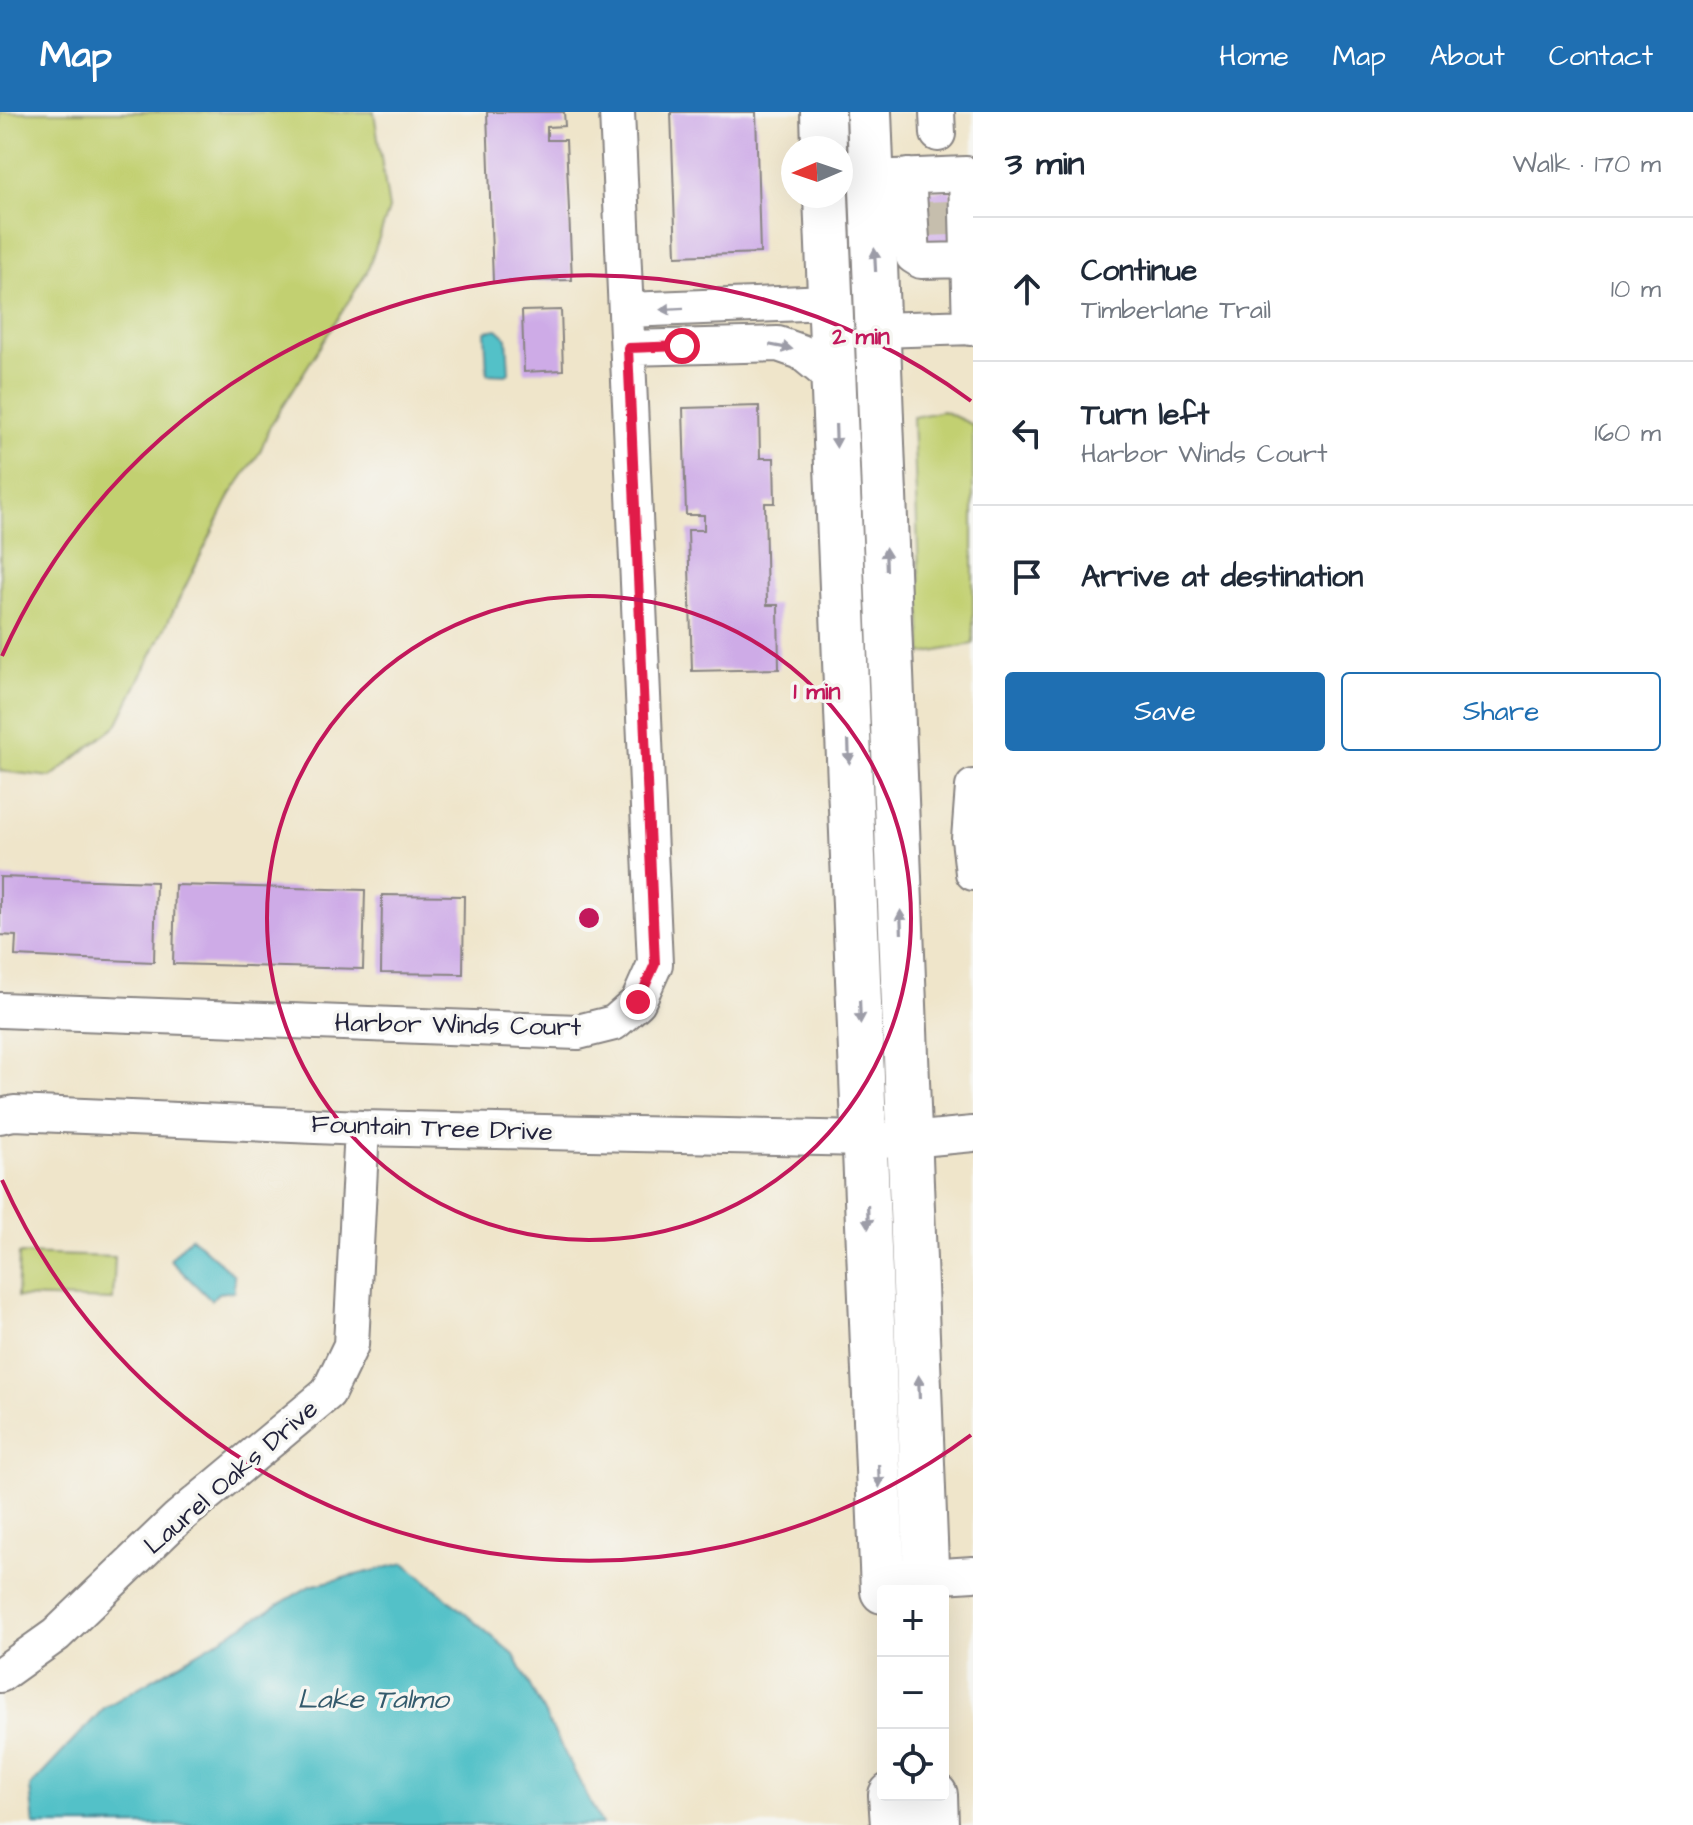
<!DOCTYPE html>
<html lang="en">
<head>
<meta charset="utf-8">
<style>
  body { margin:0; font-family:"Architects Daughter",sans-serif; background:#f6f6f7; color:#1f2937 }
  .controls { position:absolute; right:24px; bottom:24px; display:grid; overflow:hidden; border-radius:8px; box-shadow:0 8px 32px #0002 }
  .controls button { width:72px; height:72px; display:grid; place-items:center; padding:0; border:0; border-bottom:2px solid #e0e1e3; background:#fff; color:#1f2937; font:40px sans-serif }
  .compass { position:absolute; left:781px; top:24px; width:72px; height:72px; border-radius:50%; background:#fff; box-shadow:0 8px 32px #0002; rotate:268deg }
  .stop { position:absolute; width:24px; height:24px; margin:-18px; border:6px solid #e11d48; border-radius:50%; background:#fff }
  .stop.end { background:#e11d48; border-color:#fff; box-shadow:0 2px 8px #0008 }
  .list { margin:0; padding:0; list-style:none }
  h2 { display:flex; justify-content:space-between; align-items:center; height:104px; margin:0; padding:0 32px; font-size:34px }
  h2 small { font-size:26px; font-weight:400; color:#747a83 }
  .list li { display:grid; grid-template-columns:52px 1fr auto; gap:24px; align-items:center; box-sizing:border-box; height:144px; padding:0 32px; border-top:2px solid #e0e1e3 }
  .list b { display:block; font-size:30px; white-space:nowrap }
  .list p { margin:0; font-size:26px; white-space:nowrap; color:#747a83 }
  .list em { font-size:26px; font-style:normal; color:#747a83 }
  .actions { display:flex; gap:16px; padding:24px 32px }
  .actions a { flex:1; padding:18px 0; border:2px solid #1f6fb2; border-radius:8px; text-align:center; font-size:28px; color:#1f6fb2 }
  .actions .main { background:#1f6fb2; color:#fff }
  .icon { flex:none; width:44px; height:44px; fill:none; stroke:currentColor; stroke-width:2; stroke-linecap:round; stroke-linejoin:round }
  .map { position:relative; flex:none; width:973px; height:1713px; overflow:hidden }
  header { display:flex; align-items:center; gap:48px; box-sizing:border-box; height:112px; padding:0 40px; background:#1f6fb2; color:#fff }
  header strong { font-size:38px }
  nav { display:flex; gap:44px; margin-inline-start:auto; font-size:28px }
  main { display:flex }
  aside { flex:1; background:#fff }
  .map>svg:first-child { display:block }
</style>
</head>
<body>
<header>
<strong>Map</strong>
<nav><a>Home</a><a>Map</a><a>About</a><a>Contact</a></nav>
</header>
<main>
<div class="map">
<svg width="973" height="1713" viewBox="0 0 973 1713">
  <rect width="100%" height="100%" fill="#f6f6f2"/>
  <filter id="ink" filterUnits="userSpaceOnUse"><feTurbulence type="fractalNoise" baseFrequency=".0125" numOctaves="2"/><feDisplacementMap in="SourceGraphic" scale="16" xChannelSelector="R" yChannelSelector="G"/><feConvolveMatrix kernelMatrix="1 2 1 2 8 2 1 2 1" color-interpolation-filters="sRGB"/></filter>
  <filter id="wash" filterUnits="userSpaceOnUse"><feTurbulence type="fractalNoise" baseFrequency=".006" numOctaves="4" result="noise"/><feDisplacementMap in="SourceGraphic" scale="32" xChannelSelector="R" yChannelSelector="G"/><feGaussianBlur stdDeviation="1.8" result="paint"/><feColorMatrix in="noise" values="0 0 0 0 0 0 0 0 0 0 0 0 0 0 0 0 0 1.4 0 .05"/><feComposite in="paint" operator="in"/></filter>
  <g filter="url(#wash)">
    <rect width="100%" height="100%" fill="#efe5ca"/>
    <!-- green -->
    <path fill="#c2d071" stroke="#727956" stroke-width="2" d="M0 0H374L389 97 367 160 270 314 260 340 231 382 117 613 51 665 0 659Z
      M943 299 973 313V532L922 542 913 305Z
      M19 1142 115 1145 113 1188 17 1185Z"/>
    <!-- water -->
    <path fill="#53c1c8" stroke="#3a7282" stroke-width="2" d="M497 217 507 226 509 261 506 263 487 262 485 219Z
      M191 1125 234 1163V1179L218 1181 211 1188 170 1148Z
      M405 1451 514 1543 602 1713H34L30 1675 104 1596 310 1474Z"/>
    <g id="blocks">
      <!-- building -->
      <path fill="#ceabe7" d="M487 0H564L565 14 547 15V28H566L572 168 493 170Z
        M671 0H756L760 141 676 144Z
        M951 78 954 144 923 145 921 79Z
        M561 198 563 258 524 260 522 199Z
        M759 294 760 346H774L775 391H765L767 493H778L779 557 692 559 688 418H704V403H686L683 296Z
        M0 765 156 770 154 850 15 844 16 824 0 823Z
        M175 773 365 778 363 857 173 852Z
        M382 783 464 784 463 862 381 861Z"/>
    </g>
  </g>
  <g filter="url(#ink)">
    <use href="#blocks" fill-opacity="0" stroke="#888482" stroke-width="2"/>
    <g fill="none" stroke-linecap="round" stroke-linejoin="round">
      <!-- minor-tunnel -->
      <path stroke="#c6bead" stroke-width="34" stroke-dasharray="34 17" stroke-linecap="butt" d="M922 107 952 106"/>
      <!-- minor casing -->
      <g stroke="#888482" stroke-width="38">
        <path id="minor" d="M937 0 938 22
          M908 64 913 144 921 149 968 148
          M871 66 966 62 970 216
          M627 198 830 190
          M878 218 973 215
          M628 236 778 232 801 240 834 267
          M973 675 969 727 973 761
          M0 898 578 920 614 911 638 890 655 852 617 0
          M0 1004 14 1001 362 1016 865 1027 909 1028 973 1022
          M927 1465 973 1462
          M0 1563 56 1523 178 1406 328 1281 351 1233 362 1016"/>
      </g>
      <!-- major casing -->
      <g stroke="#888482" stroke-width="48">
        <path id="major" d="M823 0 824 36
          M869 0 927 1479
          M826 84 883 1479
          M891 1683 893 1713
          M935 1683 936 1713"/>
      </g>
      <!-- minor -->
      <use href="#minor" stroke="#fff" stroke-width="34"/>
      <!-- major -->
      <use href="#major" stroke="#fff" stroke-width="44"/>
    </g>
    <!-- one-way arrows -->
    <defs><path id="oneway-solid" d="M-6-.8H1V-3.2L6.5 0L1 3.2V.8H-6Z" transform="scale(2)"/></defs>
    <g fill="#9c9ca7">
      <use href="#oneway-solid" transform="translate(875 148) rotate(-93)"/>
      <use href="#oneway-solid" transform="translate(672 197) rotate(177)"/>
      <use href="#oneway-solid" transform="translate(781 235) rotate(11)"/>
      <use href="#oneway-solid" transform="translate(836 324) rotate(88)"/>
      <use href="#oneway-solid" transform="translate(886 447) rotate(-92)"/>
      <use href="#oneway-solid" transform="translate(849 640) rotate(88)"/>
      <use href="#oneway-solid" transform="translate(901 810) rotate(-92)"/>
      <use href="#oneway-solid" transform="translate(860 900) rotate(88)"/>
      <use href="#oneway-solid" transform="translate(868 1105) rotate(88)"/>
      <use href="#oneway-solid" transform="translate(919 1275) rotate(-92)"/>
      <use href="#oneway-solid" transform="translate(879 1364) rotate(88)"/>
    </g>
  </g>
  <g fill="none" stroke-linecap="round" stroke-linejoin="round" filter="url(#ink)">
    <!-- route -->
    <path stroke="#e11d48" stroke-width="10" d="M638 890 655 852 628 236 682 234"/>
  </g>
  <!-- distance rings -->
  <g fill="none" stroke="#c2185b" stroke-width="4">
    <circle cx="589" cy="806" r="322"/>
    <path d="M971 1323A643 643 0 0 1 2 1068M2 544A643 643 0 0 1 971 289"/>
  </g>
  <g text-anchor="middle" dominant-baseline="central" stroke-width="7" stroke-linejoin="round" paint-order="stroke">
    <!-- street labels -->
    <g font-size="26" fill="#22223b" stroke="#f6f6f2">
      <text transform="translate(458 913) rotate(1)">Harbor Winds Court</text>
      <text transform="translate(432 1016) rotate(2)">Fountain Tree Drive</text>
      <text transform="translate(231 1365) rotate(-41)">Laurel Oaks Drive</text>
    </g>
    <!-- water labels -->
    <g font-size="28" font-style="italic" fill="#335a6c" stroke="#f6f6f2">
      <text x="373" y="1587">Lake Talmo</text>
    </g>
  </g>
  <circle cx="589" cy="806" r="12" fill="#c2185b" stroke="#f6f6f2" stroke-width="4"/>
  <g font-size="24" text-anchor="middle" font-weight="bold" fill="#c2185b" stroke="#f6f6f2" stroke-width="7" stroke-linejoin="round" paint-order="stroke">
    <text x="861" y="232">2 min</text>
    <text x="817" y="587">1 min</text>
  </g>
</svg>
<div class="controls">
<button>+</button>
<button>−</button>
<button><svg class="icon" aria-label="locate" viewBox="0 0 24 24"><circle cx="12" cy="12" r="6"/><path d="M12 2v4M12 18v4M2 12h4M18 12h4"/></svg></button>
</div>
<svg class="compass" viewBox="-18 -18 36 36"><path d="M0-13l5 13h-10z" fill="#e53935"/><path d="M0 13l5-13h-10z" fill="#747a83"/></svg>
<div class="stop" style="left:682px;top:234px"></div>
<div class="stop end" style="left:638px;top:890px"></div>
</div>
<aside>
<h2>3 min<small>Walk · 170 m</small></h2>
<ul class="list">
<li><svg class="icon" aria-label="ahead" viewBox="0 0 24 24"><path d="M12 20V5M6 11l6-6 6 6"/></svg><div><b>Continue</b><p>Timberlane Trail</p></div><em>10 m</em></li>
<li><svg class="icon" aria-label="left" viewBox="0 0 24 24"><path d="M17 20v-9H6M10 6l-5 5 5 5"/></svg><div><b>Turn left</b><p>Harbor Winds Court</p></div><em>160 m</em></li>
<li><svg class="icon" aria-label="arrive" viewBox="0 0 24 24"><path d="M6 21V4h12l-3 4 3 4H6"/></svg><div><b>Arrive at destination</b></div></li>
</ul>
<div class="actions"><a class="main">Save</a><a>Share</a></div>
</aside>
</main>
</body>
</html>
